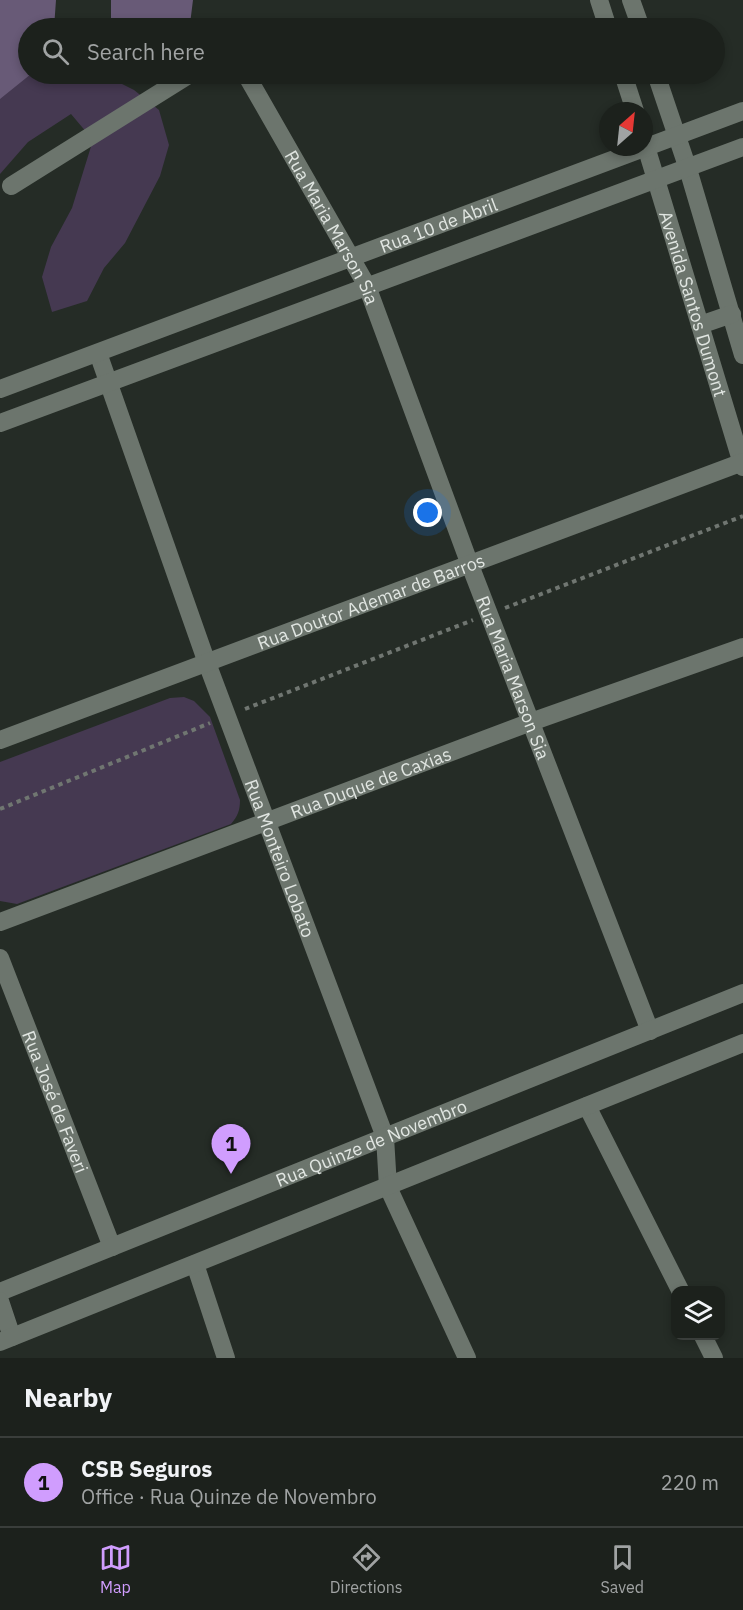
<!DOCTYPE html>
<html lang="en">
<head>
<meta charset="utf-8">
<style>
  body { margin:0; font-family:"IBM Plex Sans",sans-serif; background:#252925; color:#f1f3f6 }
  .controls { position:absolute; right:18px; bottom:18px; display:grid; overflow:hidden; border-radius:12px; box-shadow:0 3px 9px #0003 }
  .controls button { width:54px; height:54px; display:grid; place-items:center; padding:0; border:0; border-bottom:2px solid #3a3e3b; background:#1c211c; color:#f1f3f6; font:30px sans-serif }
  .compass { position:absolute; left:599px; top:102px; width:54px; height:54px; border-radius:50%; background:#1c211c; box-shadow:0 3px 9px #0003; rotate:27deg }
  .you { position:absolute; left:428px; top:513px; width:21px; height:21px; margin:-15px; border:4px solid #fff; border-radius:50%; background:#1a73e8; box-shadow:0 0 0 9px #1a73e833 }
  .badge { display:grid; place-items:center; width:39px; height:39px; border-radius:50%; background:#d09dfe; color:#111; font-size:20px; font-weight:700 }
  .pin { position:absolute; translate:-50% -50px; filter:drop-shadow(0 2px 3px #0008) }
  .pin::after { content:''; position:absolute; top:32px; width:21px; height:18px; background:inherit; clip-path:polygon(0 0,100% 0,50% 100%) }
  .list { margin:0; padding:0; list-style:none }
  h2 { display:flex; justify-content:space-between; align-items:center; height:78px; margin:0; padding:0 24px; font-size:26px }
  h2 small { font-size:20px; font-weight:400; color:#a0a3a3 }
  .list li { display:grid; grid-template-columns:39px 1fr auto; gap:18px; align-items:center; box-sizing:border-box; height:90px; padding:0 24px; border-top:2px solid #3a3e3b }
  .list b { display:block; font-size:22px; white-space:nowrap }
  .list p { margin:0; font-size:20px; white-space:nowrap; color:#a0a3a3 }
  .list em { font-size:20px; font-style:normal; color:#a0a3a3 }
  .icon { flex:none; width:33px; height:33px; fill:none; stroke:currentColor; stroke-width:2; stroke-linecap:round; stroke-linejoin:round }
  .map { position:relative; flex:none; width:743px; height:1358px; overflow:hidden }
  .search { position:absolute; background:#1c211c; box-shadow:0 3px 9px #0003; left:18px; right:18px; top:18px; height:66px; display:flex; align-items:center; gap:15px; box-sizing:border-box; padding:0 21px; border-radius:33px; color:#a0a3a3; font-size:22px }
  .sheet { height:168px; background:#1c211c }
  nav { display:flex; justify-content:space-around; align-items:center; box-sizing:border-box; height:84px; border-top:2px solid #3a3e3b; background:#1c211c; font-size:16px; color:#a0a3a3 }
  nav a { display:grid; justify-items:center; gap:3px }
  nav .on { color:#d09dfe }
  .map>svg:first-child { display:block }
</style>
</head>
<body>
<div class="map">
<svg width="743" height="1358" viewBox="0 0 743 1358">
  <rect width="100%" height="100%" fill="#252c26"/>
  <!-- green -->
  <path fill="#453951" d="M0 15 28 28V74H102L134 90 159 110 169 145 160 176 125 243 104 268 87 301 52 312 42 277 51 247 72 208 93 140 71 114 28 142 0 174Z
    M184 697 194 701 210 717 240 800C240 810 238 816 231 824L17 904 0 901V762L170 698Z"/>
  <!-- water -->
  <path fill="#685a77" d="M0 0H56L54 28H28V74H31L0 99Z
    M111 0H193L190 24 184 28H111Z"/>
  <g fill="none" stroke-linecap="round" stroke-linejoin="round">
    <!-- path -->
    <path stroke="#707671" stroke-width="4" stroke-dasharray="4.5 4.5" stroke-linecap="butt" d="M505 608 743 516
      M245 709 473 620
      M0 809 210 723"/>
    <!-- minor -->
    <g stroke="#6c756d" stroke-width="18">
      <path d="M599 0 608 28"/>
      <path d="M631 0 641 28"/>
      <path id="s1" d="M243 74 248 78 367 286 470 565 650 1031"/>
      <path d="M623 74 635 111"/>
      <path d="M656 74 688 169 743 355"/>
      <path id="s2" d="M644 140 743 467"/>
      <path d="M11 186 190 74"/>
      <path d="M700 325 732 314"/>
      <path id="s3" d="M98 353 207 663 385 1137 388 1187 467 1358"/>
      <path id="s4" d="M0 389 743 111"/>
      <path d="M0 423 743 147"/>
      <path id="s5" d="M0 740 743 462"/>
      <path id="s6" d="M0 922 531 722 743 647"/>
      <path id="s7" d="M0 958 112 1247"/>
      <path d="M587 1106 680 1290"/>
      <path d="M195 1264 226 1358"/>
      <path id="s8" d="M0 1292 743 993"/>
      <path d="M0 1301 12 1337"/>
      <path d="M703 1336 714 1358"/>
      <path d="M0 1342 743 1043"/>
    </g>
  </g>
  <g text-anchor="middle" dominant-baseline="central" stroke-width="6" stroke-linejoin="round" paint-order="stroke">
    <!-- street labels -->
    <g font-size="18" fill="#e1e6e2" stroke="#1b231d">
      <text stroke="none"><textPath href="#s4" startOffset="468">Rua 10 de Abril</textPath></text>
      <text stroke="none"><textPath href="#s1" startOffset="178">Rua Maria Marson Sia</textPath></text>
      <text stroke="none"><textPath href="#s2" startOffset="171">Avenida Santos Dumont</textPath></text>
      <text stroke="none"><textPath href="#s5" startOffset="396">Rua Doutor Ademar de Barros</textPath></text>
      <text stroke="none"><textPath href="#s1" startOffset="664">Rua Maria Marson Sia</textPath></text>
      <text stroke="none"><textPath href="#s6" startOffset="396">Rua Duque de Caxias</textPath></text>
      <text stroke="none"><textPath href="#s3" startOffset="537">Rua Monteiro Lobato</textPath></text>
      <text stroke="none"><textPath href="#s7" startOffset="154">Rua José de Faveri</textPath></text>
      <text stroke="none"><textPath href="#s8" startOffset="400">Rua Quinze de Novembro</textPath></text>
    </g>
  </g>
</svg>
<div class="controls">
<button><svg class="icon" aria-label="layers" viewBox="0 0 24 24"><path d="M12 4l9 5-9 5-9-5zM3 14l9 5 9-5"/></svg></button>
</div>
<svg class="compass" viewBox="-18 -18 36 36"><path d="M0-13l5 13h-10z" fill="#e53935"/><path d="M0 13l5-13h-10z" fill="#a0a3a3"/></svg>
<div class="you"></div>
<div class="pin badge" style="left:231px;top:1174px">1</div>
<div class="search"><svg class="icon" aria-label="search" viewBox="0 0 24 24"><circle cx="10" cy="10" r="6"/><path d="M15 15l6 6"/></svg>Search here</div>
</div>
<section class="sheet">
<h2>Nearby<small></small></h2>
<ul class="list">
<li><span class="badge">1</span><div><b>CSB Seguros</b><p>Office · Rua Quinze de Novembro</p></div><em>220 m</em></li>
</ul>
</section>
<nav>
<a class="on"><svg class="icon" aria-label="map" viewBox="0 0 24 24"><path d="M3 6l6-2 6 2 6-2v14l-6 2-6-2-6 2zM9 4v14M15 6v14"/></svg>Map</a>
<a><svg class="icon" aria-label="directions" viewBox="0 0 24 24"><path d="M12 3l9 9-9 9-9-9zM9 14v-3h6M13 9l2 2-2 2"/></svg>Directions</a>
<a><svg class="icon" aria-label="saved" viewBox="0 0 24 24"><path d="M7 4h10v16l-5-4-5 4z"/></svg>Saved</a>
</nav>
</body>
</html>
